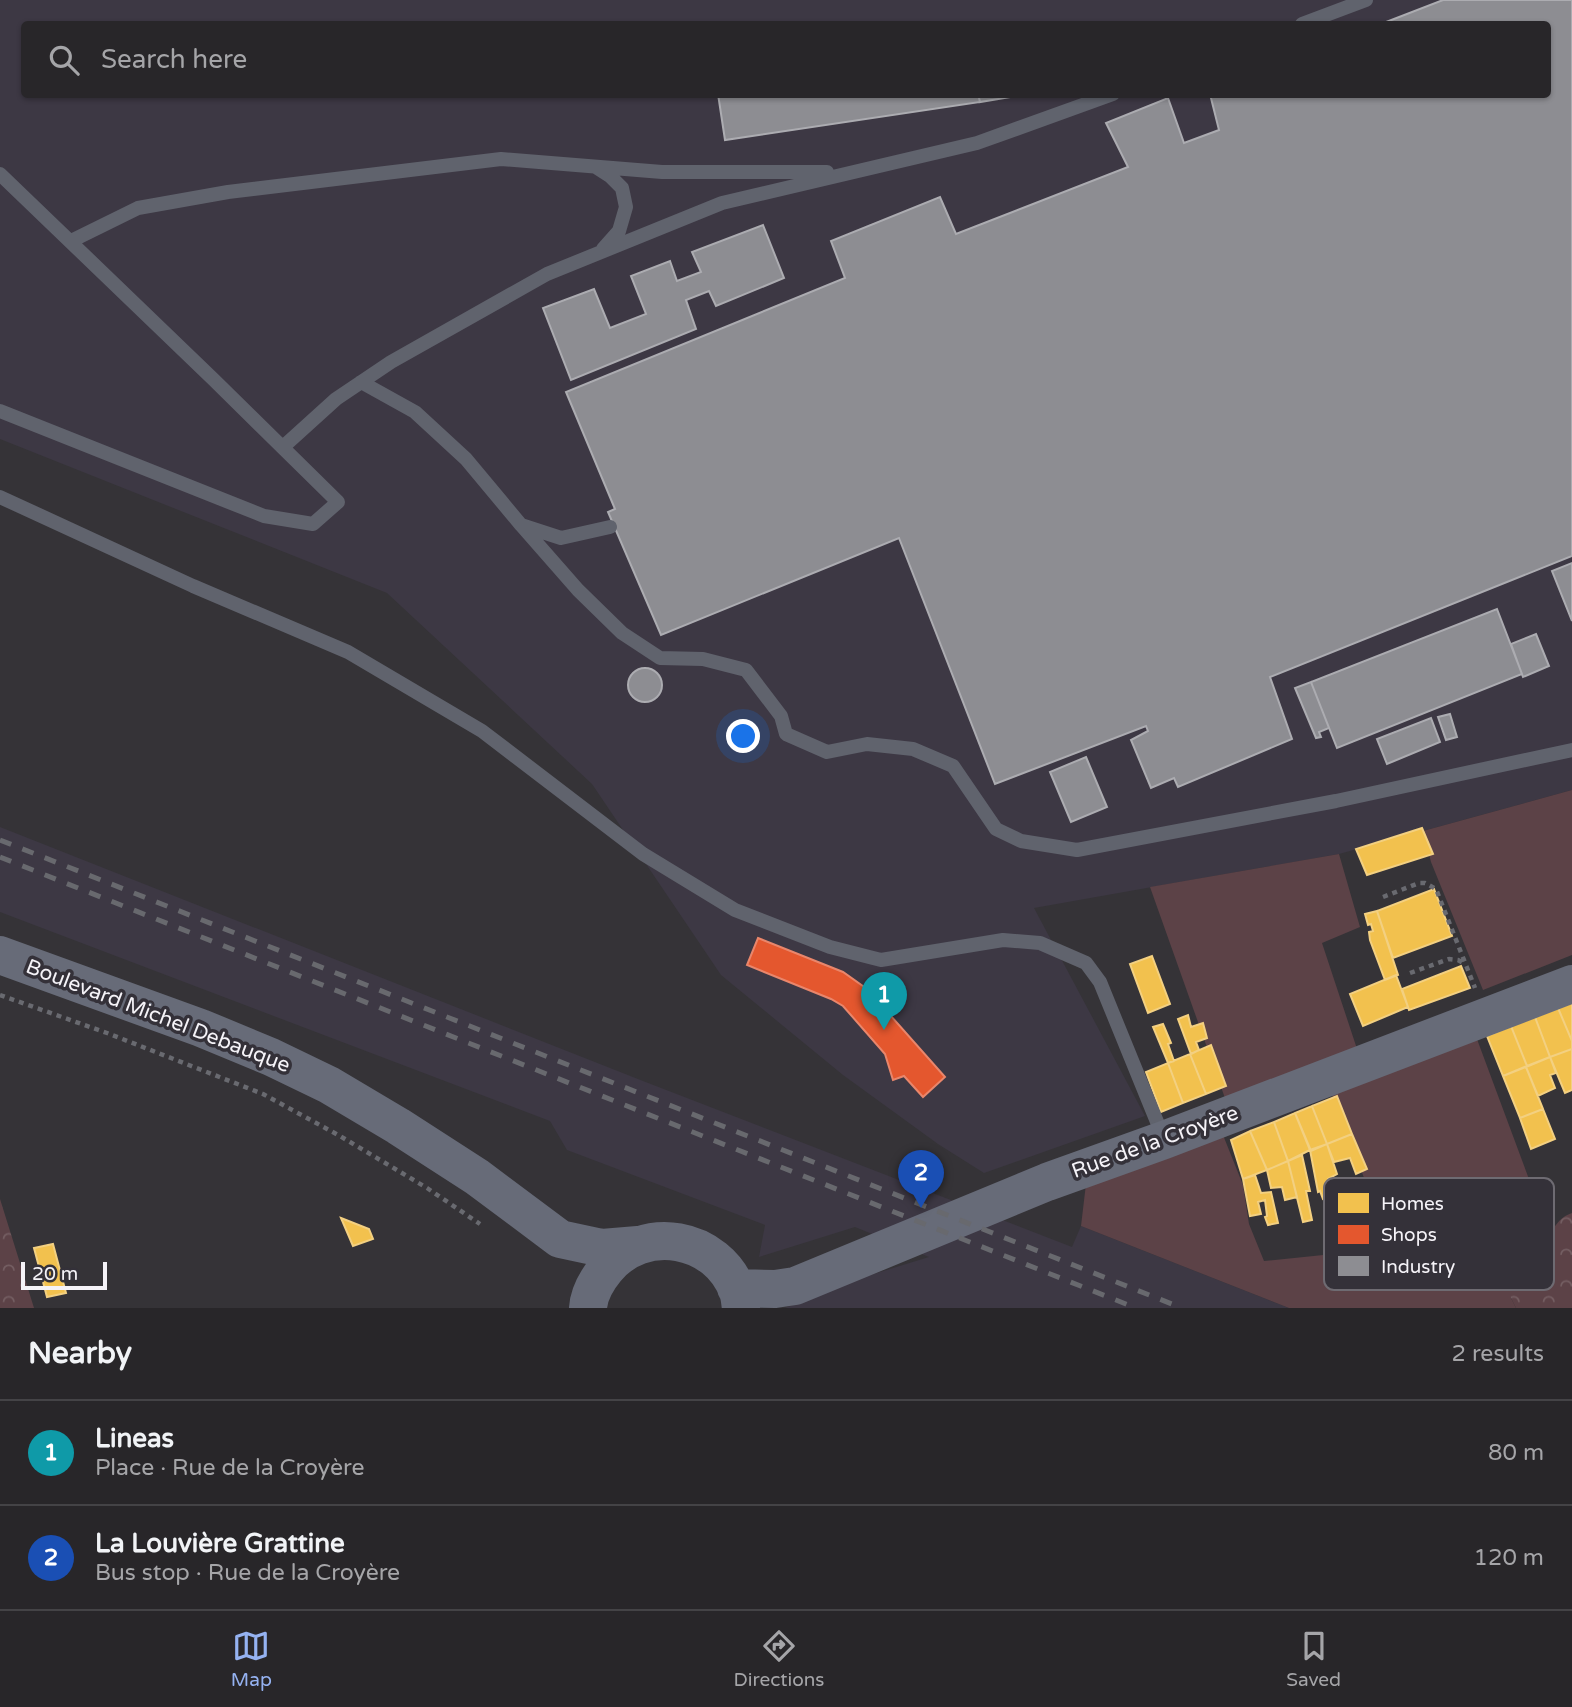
<!DOCTYPE html>
<html lang="en">
<head>
<meta charset="utf-8">
<style>
  body { margin:0; font-family:"Varela Round",sans-serif; background:#302e31; color:#f1f3f6 }
  .scale { position:absolute; left:21px; bottom:18px; width:86px; box-sizing:border-box; padding-left:7px; border:4px solid #f5f3f8; border-top:0; font-size:19px; line-height:24px; white-space:nowrap; color:#f5f3f8; -webkit-text-stroke:5px #343139; paint-order:stroke }
  .you { position:absolute; left:744px; top:737px; width:24px; height:24px; margin:-18px; border:5px solid #fff; border-radius:50%; background:#1a73e8; box-shadow:0 0 0 10px #1a73e833 }
  .badge { display:grid; place-items:center; width:46px; height:46px; border-radius:50%; background:#95b2f1; color:#fff; font-size:23px; font-weight:700 }
  .pin { position:absolute; translate:-50% -58px; filter:drop-shadow(0 2px 4px #0008) }
  .pin::after { content:''; position:absolute; top:37px; width:24px; height:21px; background:inherit; clip-path:polygon(0 0,100% 0,50% 100%) }
  .list { margin:0; padding:0; list-style:none }
  h2 { display:flex; justify-content:space-between; align-items:center; height:91px; margin:0; padding:0 28px; font-size:30px }
  h2 small { font-size:23px; font-weight:400; color:#a5a5a8 }
  .list li { display:grid; grid-template-columns:46px 1fr auto; gap:21px; align-items:center; box-sizing:border-box; height:105px; padding:0 28px; border-top:2px solid #444346 }
  .list b { display:block; font-size:26px; white-space:nowrap }
  .list p { margin:0; font-size:23px; white-space:nowrap; color:#a5a5a8 }
  .list em { font-size:23px; font-style:normal; color:#a5a5a8 }
  .icon { flex:none; width:38px; height:38px; fill:none; stroke:currentColor; stroke-width:2; stroke-linecap:round; stroke-linejoin:round }
  .map { position:relative; flex:none; width:1572px; height:1308px; overflow:hidden }
  .search { position:absolute; background:#282629; box-shadow:0 2px 5px #0004; left:21px; right:21px; top:21px; height:77px; display:flex; align-items:center; gap:18px; box-sizing:border-box; padding:0 24px; border-radius:7px; color:#a5a5a8; font-size:26px }
  .sheet { height:301px; background:#282629 }
  nav { display:flex; justify-content:space-around; align-items:center; box-sizing:border-box; height:98px; border-top:2px solid #444346; background:#282629; font-size:19px; color:#a5a5a8 }
  nav a { display:grid; justify-items:center; gap:4px }
  nav .on { color:#95b2f1 }
  .map>svg:first-child { display:block }
</style>
</head>
<body>
<div class="map">
<svg width="1572" height="1308" viewBox="0 0 1572 1308">
  <defs>
    <pattern id="forest-crowns" width="20" height="18" patternUnits="userSpaceOnUse" patternTransform="scale(1.75)"><rect width="20" height="18" fill="#5c4247"/><path d="M2 6a3 3 0 1 1 6 0M12 15a3 3 0 1 1 6 0" fill="none" stroke="#745e62"/></pattern>
  </defs>
  <rect width="100%" height="100%" fill="#353337"/>
  <!-- built -->
  <path fill="#3d3844" fill-rule="evenodd" d="M0 0H1572V790L1339 854 1034 908 1145 1116 984 1173 938 1144 843 1075 721 975 592 784 387 593 0 439ZM24 24H1548V94H24Z
    M0 827 643 1081 1072 1247 1081 1226 1289 1308H785L854 1280 929 1257 855 1227 759 1257 765 1225 567 1150 550 1121 0 912Z"/>
  <!-- green -->
  <path fill="#5c4247" d="M1572 790V955L1483 990 1431 862 1423 831Z
    M1339 854 1360 927 1322 943 1362 1064 1471 1023 1549 1233 1524 1249 1511 1298 1516 1308H1289L1081 1226 1088 1167 1217 1120 1243 1185 1249 1224 1264 1261 1391 1248 1326 1079 1231 1115 1150 887Z"/>
  <!-- forest -->
  <path fill="url(#forest-crowns)" d="M0 1199 34 1308H0Z
    M1572 1213V1308H1516L1511 1298 1505 1270C1516 1251 1532 1248 1547 1235 1557 1226 1558 1218 1572 1213Z"/>
  <!-- homes -->
  <path fill="#f2c14e" stroke="#f3d081" stroke-width="2" d="M1422 828 1433 854 1367 875 1356 849Z
    M1434 889 1452 936 1393 958 1377 911Z
    M1377 911 1398 975 1385 980 1370 940 1369 932 1373 931 1371 924 1368 925 1365 914Z
    M1152 956 1170 1004 1148 1013 1130 964Z
    M1461 966 1470 988 1409 1010 1402 989Z
    M1396 975 1408 1007 1363 1026 1350 994Z
    M1572 1003V1041L1558 1008Z
    M1558 1008 1572 1041V1049L1550 1057 1535 1017Z
    M1188 1015 1191 1027 1203 1023 1207 1038 1196 1042 1199 1050 1191 1054 1178 1019Z
    M1535 1017 1550 1057 1527 1066 1511 1026Z
    M1163 1024 1171 1043 1168 1044 1174 1061 1168 1063 1153 1027Z
    M1511 1026 1527 1066 1503 1076 1487 1036Z
    M1211 1045 1226 1086 1206 1094 1190 1054Z
    M1572 1049V1090L1565 1093 1550 1057Z
    M1190 1054 1206 1094 1183 1103 1168 1063Z
    M1550 1057 1556 1073 1550 1075 1555 1088 1538 1096 1526 1067Z
    M1168 1063 1183 1103 1161 1112 1146 1072Z
    M1526 1067 1543 1109 1520 1118 1503 1076Z
    M1337 1096 1352 1134 1327 1144 1312 1106Z
    M1312 1106 1327 1144 1311 1151 1295 1113Z
    M1543 1109 1555 1139 1531 1149 1520 1118Z
    M1295 1113 1310 1150 1288 1161 1274 1122Z
    M1274 1122 1288 1161 1267 1170 1250 1131Z
    M1250 1131 1267 1170 1243 1179 1231 1140Z
    M1352 1134 1367 1169 1356 1174 1350 1158 1334 1162 1327 1144Z
    M1327 1144 1337 1174 1328 1179 1335 1195 1323 1199 1320 1191 1318 1192 1310 1150Z
    M1302 1155 1310 1191H1306L1312 1220 1303 1222 1288 1161Z
    M1288 1161 1297 1197 1285 1200 1282 1187 1271 1188 1267 1170Z
    M1255 1175 1261 1193 1271 1192 1278 1223 1268 1225 1265 1217 1267 1216 1265 1200 1258 1202 1261 1214 1250 1216 1243 1179Z
    M341 1218 369 1229 373 1239 353 1246Z
    M53 1244 66 1293 47 1297 34 1248Z"/>
  <!-- shops -->
  <path fill="#e4572e" stroke="#e9866b" stroke-width="2" d="M758 938 843 972 867 989 945 1077 923 1097 904 1076 893 1080 885 1054 843 1006 831 999 747 965Z"/>
  <!-- industry -->
  <path fill="#8d8d92" stroke="#acacb1" stroke-width="2" d="M1443 0H1572V556L1270 677 1292 739 1178 787 1174 778 1151 788 1131 740 1148 731 1146 726 995 784 899 538 661 635 608 512 615 509 566 392 845 278 831 241 940 197 956 234 1128 167 1106 123 1168 98 1184 143 1219 130 1210 94H1548V24H1381Z
    M718 94H978L980 102 725 140Z
    M978 94H1029L980 102Z
    M763 225 784 278 716 306 709 291 686 300 696 329 571 380 543 308 594 289 610 328 646 314 631 276 670 261 677 281 701 272 692 252Z
    M1572 563V621L1552 571Z
    M1497 609 1522 674 1337 748 1311 682Z
    M1536 634 1549 666 1523 677 1511 644Z
    M628 685a17 17 0 1 1 34 0a17 17 0 1 1-34 0Z
    M1311 682 1329 728 1319 732 1321 737 1316 738 1295 688Z
    M1450 714 1457 737 1446 740 1438 717Z
    M1431 718 1440 742 1387 764 1377 739Z
    M1086 757 1107 807 1071 822 1050 772Z"/>
  <g fill="none" stroke-linecap="round" stroke-linejoin="round">
    <!-- path -->
    <path stroke="#696a70" stroke-width="4.5" stroke-dasharray="5 5" stroke-linecap="butt" d="M1383 897 1419 883H1425L1436 889 1475 988
      M1410 973 1449 959 1458 960 1465 964
      M0 995 107 1033 263 1094 340 1136 427 1188 480 1224"/>
    <!-- service -->
    <path stroke="#60636d" stroke-width="14" d="M1302 24 1366 0
      M596 167 610 176 622 188 626 207 619 231 603 249
      M0 174 213 379 338 502 313 524 264 516 0 411
      M71 241 138 208 228 192 501 159 662 172H827
      M361 382 415 412 466 459 521 525 561 538 610 527
      M283 447 336 399 391 362 547 274 722 203 977 143 1113 94
      M0 497 193 586 348 652 482 731 643 854 735 910 830 947 881 960 1003 940 1040 943 1086 963 1100 982 1164 1139
      M521 525 578 590 622 633 660 658 703 659 746 670 781 716 786 734 827 752 867 744 913 749 953 766 996 829 1021 841 1077 850 1336 801 1572 750"/>
    <!-- primary -->
    <path stroke="#676b78" stroke-width="38" d="M0 955 201 1028 271 1057 329 1085 398 1126 477 1177 560 1239 602 1248 638 1245
      M736 1288 775 1289 795 1286 1047 1182 1164 1140 1572 984
      M588 1308C589 1294 597 1280 606 1269 643 1223 718 1236 738 1292 740 1297 740 1303 741 1308"/>
    <!-- rail -->
    <path stroke="#68696e" stroke-width="5" stroke-dasharray="12 12" stroke-linecap="butt" d="M0 840 1182 1308
      M0 857 1136 1308"/>
  </g>
  <g text-anchor="middle" dominant-baseline="central" stroke-width="7" stroke-linejoin="round" paint-order="stroke">
    <!-- street labels -->
    <g font-size="21" fill="#f5f3f8" stroke="#343139">
      <text transform="translate(158 1016) rotate(21)">Boulevard Michel Debauque</text>
      <text transform="translate(1155 1142) rotate(-20)">Rue de la Croyère</text>
    </g>
  </g>
  <!-- legend -->
  <rect x="1324" y="1178" width="230" height="112" rx="10" fill="#343139" stroke="#6e6b72" stroke-width="2"/>
  <rect x="1338" y="1193" width="31" height="20" fill="#f2c14e"/>
  <rect x="1338" y="1225" width="31" height="19" fill="#e4572e"/>
  <rect x="1338" y="1256" width="31" height="20" fill="#8d8d92"/>
  <g font-size="19" fill="#f5f3f8">
    <text x="1381" y="1210">Homes</text>
    <text x="1381" y="1241">Shops</text>
    <text x="1381" y="1273">Industry</text>
  </g>
</svg>
<div class="scale">20 m</div>
<div class="you"></div>
<div class="pin badge" style="left:884px;top:1030px;background:#0f9aa8">1</div>
<div class="pin badge" style="left:921px;top:1208px;background:#1a4fb4">2</div>
<div class="search"><svg class="icon" aria-label="search" viewBox="0 0 24 24"><circle cx="10" cy="10" r="6"/><path d="M15 15l6 6"/></svg>Search here</div>
</div>
<section class="sheet">
<h2>Nearby<small>2 results</small></h2>
<ul class="list">
<li><span class="badge" style="background:#0f9aa8">1</span><div><b>Lineas</b><p>Place · Rue de la Croyère</p></div><em>80 m</em></li>
<li><span class="badge" style="background:#1a4fb4">2</span><div><b>La Louvière Grattine</b><p>Bus stop · Rue de la Croyère</p></div><em>120 m</em></li>
</ul>
</section>
<nav>
<a class="on"><svg class="icon" aria-label="map" viewBox="0 0 24 24"><path d="M3 6l6-2 6 2 6-2v14l-6 2-6-2-6 2zM9 4v14M15 6v14"/></svg>Map</a>
<a><svg class="icon" aria-label="directions" viewBox="0 0 24 24"><path d="M12 3l9 9-9 9-9-9zM9 14v-3h6M13 9l2 2-2 2"/></svg>Directions</a>
<a><svg class="icon" aria-label="saved" viewBox="0 0 24 24"><path d="M7 4h10v16l-5-4-5 4z"/></svg>Saved</a>
</nav>
</body>
</html>
